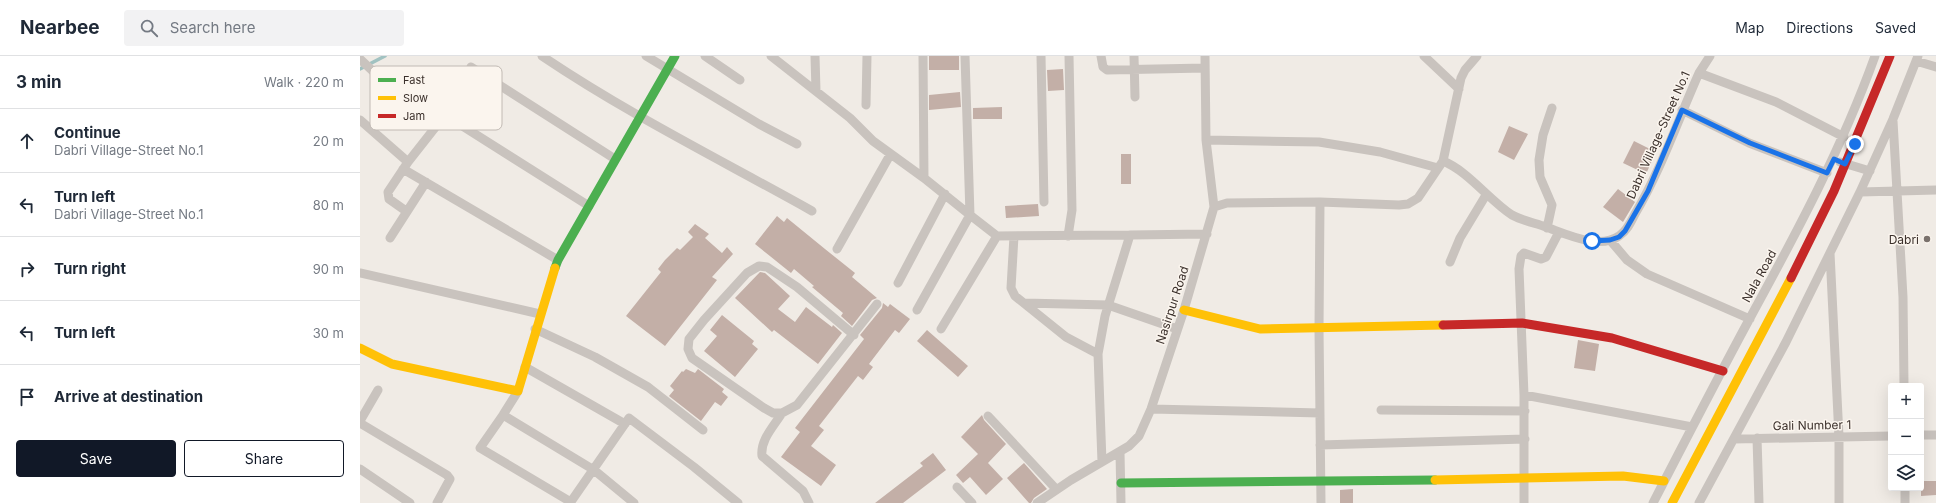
<!DOCTYPE html>
<html lang="en">
<head>
<meta charset="utf-8">
<style>
  body { margin:0; font-family:Inter,sans-serif; background:#f2f2f3; color:#1f2937 }
  .controls { position:absolute; right:12px; bottom:12px; display:grid; overflow:hidden; border-radius:4px; box-shadow:0 4px 16px #0002 }
  .controls button { width:36px; height:36px; display:grid; place-items:center; padding:0; border:0; border-bottom:1px solid #e0e1e3; background:#fff; color:#1f2937; font:20px sans-serif }
  .stop { position:absolute; width:12px; height:12px; margin:-9px; border:3px solid #1a73e8; border-radius:50%; background:#fff }
  .stop.end { background:#1a73e8; border-color:#fff; box-shadow:0 1px 4px #0008 }
  .list { margin:0; padding:0; list-style:none }
  h2 { display:flex; justify-content:space-between; align-items:center; height:52px; margin:0; padding:0 16px; font-size:17px }
  h2 small { font-size:13px; font-weight:400; color:#747a83 }
  .list li { display:grid; grid-template-columns:26px 1fr auto; gap:12px; align-items:center; box-sizing:border-box; height:64px; padding:0 16px; border-top:1px solid #e0e1e3 }
  .list b { display:block; font-size:15px; white-space:nowrap }
  .list p { margin:0; font-size:13px; white-space:nowrap; color:#747a83 }
  .list em { font-size:13px; font-style:normal; color:#747a83 }
  .actions { display:flex; gap:8px; padding:12px 16px }
  .actions a { flex:1; padding:9px 0; border:1px solid #111827; border-radius:4px; text-align:center; font-size:14px; color:#111827 }
  .actions .main { background:#111827; color:#fff }
  .icon { flex:none; width:22px; height:22px; fill:none; stroke:currentColor; stroke-width:2; stroke-linecap:round; stroke-linejoin:round }
  .map { position:relative; flex:none; width:1576px; height:447px; overflow:hidden }
  header { display:flex; align-items:center; gap:24px; box-sizing:border-box; height:56px; padding:0 20px; background:#fff; border-bottom:1px solid #e0e1e3 }
  header strong { font-size:19px }
  nav { display:flex; gap:22px; margin-inline-start:auto; font-size:14px }
  .search { width:280px; height:36px; background:#f2f2f3; display:flex; align-items:center; gap:10px; box-sizing:border-box; padding:0 14px; border-radius:4px; color:#747a83; font-size:15px }
  main { display:flex }
  aside { flex:1; background:#fff }
  .map>svg:first-child { display:block }
</style>
</head>
<body>
<header>
<strong>Nearbee</strong>
<div class="search"><svg class="icon" aria-label="search" viewBox="0 0 24 24"><circle cx="10" cy="10" r="6"/><path d="M15 15l6 6"/></svg>Search here</div>
<nav><a>Map</a><a>Directions</a><a>Saved</a></nav>
</header>
<main>
<aside>
<h2>3 min<small>Walk · 220 m</small></h2>
<ul class="list">
<li><svg class="icon" aria-label="ahead" viewBox="0 0 24 24"><path d="M12 20V5M6 11l6-6 6 6"/></svg><div><b>Continue</b><p>Dabri Village-Street No.1</p></div><em>20 m</em></li>
<li><svg class="icon" aria-label="left" viewBox="0 0 24 24"><path d="M17 20v-9H6M10 6l-5 5 5 5"/></svg><div><b>Turn left</b><p>Dabri Village-Street No.1</p></div><em>80 m</em></li>
<li><svg class="icon" aria-label="right" viewBox="0 0 24 24"><path d="M7 20v-9h11M14 6l5 5-5 5"/></svg><div><b>Turn right</b></div><em>90 m</em></li>
<li><svg class="icon" aria-label="left" viewBox="0 0 24 24"><path d="M17 20v-9H6M10 6l-5 5 5 5"/></svg><div><b>Turn left</b></div><em>30 m</em></li>
<li><svg class="icon" aria-label="arrive" viewBox="0 0 24 24"><path d="M6 21V4h12l-3 4 3 4H6"/></svg><div><b>Arrive at destination</b></div></li>
</ul>
<div class="actions"><a class="main">Save</a><a>Share</a></div>
</aside>
<div class="map">
<svg width="1576" height="447" viewBox="0 0 1576 447">
  <rect width="100%" height="100%" fill="#f0ebe5"/>
  <g fill="none" stroke-linecap="round" stroke-linejoin="round">
    <!-- stream -->
    <path stroke="#a1c2c1" stroke-width="3.5" d="M0 13 25 0"/>
  </g>
  <!-- building -->
  <path fill="#c3afa7" d="M569 0H599V14H569Z
    M703 13 704 34 688 35 687 14Z
    M600 36 601 51 569 54V39Z
    M642 51V63H613V52Z
    M1149 70 1168 78 1154 104 1138 96Z
    M1274 85 1296 96 1286 118 1263 107Z
    M761 98H771V128H761Z
    M1258 133 1275 146 1263 166 1243 151Z
    M678 148 679 160 646 162 645 150Z
    M417 160 424 166 427 162 465 193 495 217 492 221 517 242 512 244 492 270 481 260 483 257 452 231 454 230 434 213 431 217 395 188Z
    M335 168 349 178 345 182 362 197 367 191 373 198 352 221 357 224 305 290 266 260 301 216 298 213 305 204 317 192 320 194 333 181 328 176Z
    M400 216 405 217 430 240 418 253 435 266 446 251 472 271 473 269 482 277 458 308 414 274 412 276 375 242Z
    M523 247 528 251 530 248 550 263 539 277 535 274 509 308 513 311 503 324 498 320 459 370 464 374 451 390 476 409 461 430 421 401 440 376 435 372 504 283 500 279 522 252Z
    M362 259 394 285 392 288 398 293 375 321 344 295 357 280 350 274Z
    M567 274 608 310 598 321 557 285Z
    M1218 284 1239 288 1235 315 1214 312Z
    M326 313 335 317 338 313 364 333 362 336 368 341 361 350 355 346 341 365 309 340 314 334 310 330 322 315 323 316Z
    M622 359 624 364 646 388 628 407 643 423 626 439 610 421 603 427 596 419 618 398 601 381Z
    M573 397 586 414 543 447H515L563 410 560 407Z
    M664 407 687 433 674 442 671 447H669L647 422Z
    M1561 425H1576V439L1561 440Z
    M993 433V447H980V434Z"/>
  <g fill="none" stroke-linecap="round" stroke-linejoin="round">
    <!-- street -->
    <path stroke="#c9c3be" stroke-width="9" d="M182 0C268 58 361 104 452 155
      M286 0 399 68 437 88
      M345 0 380 24
      M411 0 490 62 513 85 564 122 610 159 605 0
      M455 0 456 35
      M563 0 564 122
      M681 0 684 146
      M741 0 743 11 747 14 845 12
      M774 0 775 41
      M1064 0 1099 33
      M0 3 17 19 35 21 85 59
      M1556 5 1576 11
      M111 11 255 103
      M1339 17 1416 46 1484 81
      M506 49 507 0
      M1322 54 1389 87 1467 117
      M0 64 48 106
      M1533 65 1543 241 1544 330
      M846 84 959 86 1020 96 1078 112
      M1083 105C1108 115 1129 144 1152 159 1163 165 1175 167 1186 171 1206 178 1239 194 1259 180 1267 175 1271 166 1275 158 1301 114 1318 64 1339 17L1350 0
      M1480 106 1510 115
      M43 113 198 204
      M1500 136 1576 134
      M960 146 959 273 961 447
      M854 151 867 147 960 146 1039 149 1048 148 1058 142 1083 105 1101 22 1105 14 1117 0
      M46 155 29 143 28 136 48 106 85 59 229 150
      M1187 172 1192 149 1180 121 1179 104 1183 79 1192 52
      M770 179 847 178
      M637 180 770 179 745 260 738 298 742 406
      M654 180 651 232 655 240 706 281 738 298
      M708 180 712 154 709 0
      M30 182 66 126
      M1250 184 1267 204 1287 218 1390 263
      M477 193 530 99
      M1470 197 1479 381V447
      M1090 206 1100 182 1126 139
      M0 217 180 258
      M538 227 585 138
      M664 247 748 249 817 273
      M557 254 610 159 637 180 581 273
      M175 273 235 301 288 331 343 374
      M494 279 437 231 407 211 399 210 387 217 344 264 329 283 328 293 332 302 404 352 413 357H422L437 349 517 248
      M165 311 265 368
      M158 335 143 359 120 392 211 446
      M1164 339 1332 371
      M791 353 960 357
      M1021 354 1165 355
      M422 357C414 370 400 384 402 400L443 435 449 447
      M143 359 234 414 274 447
      M628 360 696 433
      M0 365 18 334
      M0 367 87 419 90 423 77 447
      M1561 379H1576
      M1397 382 1399 447
      M1374 383 1531 380
      M960 389 1165 383
      M760 396 761 447
      M0 413 50 447
      M597 431 612 447
      M1545 432V447
      M210 447 269 362 334 411 378 447
      M677 447 711 424 769 390 779 380 791 353 824 254 854 151 846 84 845 0
      M1164 447V339L1159 213 1161 200 1164 197 1181 203 1186 201 1199 176
      M1293 447C1325 385 1357 323 1390 262 1437 176 1482 92 1515 0
      M1339 447 1426 286 1500 136 1533 63 1558 0"/>
    <!-- fast -->
    <path stroke="#4caf50" stroke-width="9" d="M195 212 198 204 315 0
      M761 427 1075 424"/>
    <!-- slow -->
    <path stroke="#ffc107" stroke-width="9" d="M824 254 900 273 1083 269
      M0 292 32 308 158 335 195 212
      M1075 424 1263 420 1304 425
      M1312 447 1431 222"/>
    <!-- jam -->
    <path stroke="#c62828" stroke-width="9" d="M1431 222 1474 135 1530 0
      M1083 269 1162 267 1252 282 1363 315"/>
  </g>
  <g fill="none" stroke-linecap="round" stroke-linejoin="round">
    <!-- route -->
    <path stroke="#1a73e8" stroke-width="5" d="M1232 185 1250 184 1259 181 1265 175 1288 135 1322 54 1390 87 1467 117 1474 103 1485 108 1495 88"/>
  </g>
  <!-- markers -->
  <circle fill="#7a716c" stroke="#fbf5ee" stroke-width="1.5" cx="1567" cy="183" r="4"/>
  <g text-anchor="middle" dominant-baseline="central" stroke-width="3" stroke-linejoin="round" paint-order="stroke">
    <!-- street labels -->
    <g font-size="12" fill="#3b302b" stroke="#fbf5ee">
      <text transform="translate(1298 79) rotate(-66)">Dabri Village-Street No.1</text>
      <text transform="translate(1399 220) rotate(-61)">Nala Road</text>
      <text transform="translate(812 249) rotate(-72)">Nasirpur Road</text>
      <text transform="translate(1452 369) rotate(-1)">Gali Number 1</text>
    </g>
    <!-- poi labels -->
    <g font-size="12" fill="#3b302b" stroke="#fbf5ee" text-anchor="end">
      <text x="1559" y="183">Dabri</text>
    </g>
  </g>
  <!-- legend -->
  <rect x="10" y="10" width="132" height="64" rx="6" fill="#fbf5ee" stroke="#c1bab4" stroke-width="1"/>
  <rect x="18" y="22" width="18" height="4" fill="#4caf50"/>
  <rect x="18" y="40" width="18" height="4" fill="#ffc107"/>
  <rect x="18" y="58" width="18" height="4" fill="#c62828"/>
  <g font-size="11" fill="#3b302b">
    <text x="43" y="28">Fast</text>
    <text x="43" y="46">Slow</text>
    <text x="43" y="64">Jam</text>
  </g>
</svg>
<div class="controls">
<button>+</button>
<button>−</button>
<button><svg class="icon" aria-label="layers" viewBox="0 0 24 24"><path d="M12 4l9 5-9 5-9-5zM3 14l9 5 9-5"/></svg></button>
</div>
<div class="stop" style="left:1232px;top:185px"></div>
<div class="stop end" style="left:1495px;top:88px"></div>
</div>
</main>
</body>
</html>
